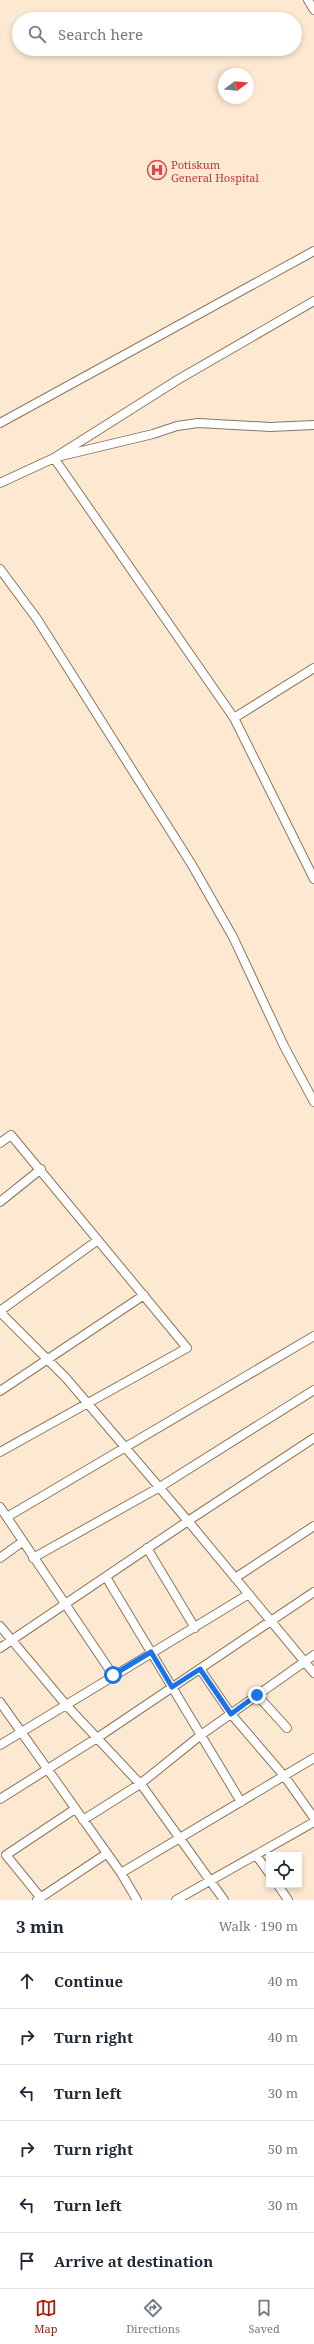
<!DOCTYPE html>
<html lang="en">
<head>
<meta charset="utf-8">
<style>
  body { margin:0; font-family:"Noto Serif",serif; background:#f2f2f3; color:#1f2937 }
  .controls { position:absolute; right:12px; bottom:12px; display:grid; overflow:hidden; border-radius:0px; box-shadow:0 2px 6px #0003 }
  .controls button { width:36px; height:36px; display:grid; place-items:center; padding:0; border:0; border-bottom:1px solid #e0e1e3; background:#fff; color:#1f2937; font:20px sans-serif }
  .compass { position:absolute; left:218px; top:68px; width:36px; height:36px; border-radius:50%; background:#fff; box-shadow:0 2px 6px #0003; rotate:74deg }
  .stop { position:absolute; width:12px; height:12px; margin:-9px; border:3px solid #1a73e8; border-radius:50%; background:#fff }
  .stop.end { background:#1a73e8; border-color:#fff; box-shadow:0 1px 4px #0008 }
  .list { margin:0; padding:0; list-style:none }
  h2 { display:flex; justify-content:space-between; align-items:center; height:52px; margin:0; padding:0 16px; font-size:17px }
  h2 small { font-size:13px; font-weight:400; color:#747a83 }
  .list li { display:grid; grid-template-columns:26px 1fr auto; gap:12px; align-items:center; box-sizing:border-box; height:56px; padding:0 16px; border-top:1px solid #e0e1e3 }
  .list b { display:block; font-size:15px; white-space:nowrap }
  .list em { font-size:13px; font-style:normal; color:#747a83 }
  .icon { flex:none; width:22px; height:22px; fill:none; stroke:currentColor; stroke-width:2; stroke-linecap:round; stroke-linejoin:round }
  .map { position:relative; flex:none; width:314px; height:1900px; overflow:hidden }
  .search { position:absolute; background:#fff; box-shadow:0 2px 6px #0003; left:12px; right:12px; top:12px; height:44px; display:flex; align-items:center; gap:10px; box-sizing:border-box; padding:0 14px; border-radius:22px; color:#747a83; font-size:15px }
  .sheet { height:388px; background:#fff }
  nav { display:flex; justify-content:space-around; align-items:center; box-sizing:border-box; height:56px; border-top:1px solid #e0e1e3; background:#fff; font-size:11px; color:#747a83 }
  nav a { display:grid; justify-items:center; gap:2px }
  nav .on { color:#ab1b08 }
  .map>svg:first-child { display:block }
</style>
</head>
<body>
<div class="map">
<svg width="314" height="1900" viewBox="0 0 314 1900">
  <rect width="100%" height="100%" fill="#fde9d2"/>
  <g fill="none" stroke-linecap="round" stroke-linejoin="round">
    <!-- minor casing -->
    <g stroke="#8c765c" stroke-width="10">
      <path id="minor" d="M308 0 314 10
        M0 423 314 251
        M61 456 153 434 177 426 198 423 270 427 314 425
        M54 458 179 379 314 301
        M0 483 54 458 234 718 314 879
        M0 569 37 619 192 865 233 937 284 1046 314 1102
        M234 718 314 668
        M0 1143 11 1135 187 1348 0 1452
        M0 1202 41 1169
        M0 1311 98 1240
        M0 1312 66 1378 188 1521 0 1648
        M0 1391 144 1295
        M314 1438 188 1521 314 1673
        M0 1507 113 1675
        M7 1517 314 1336
        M147 1548 195 1628
        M0 1558 22 1542
        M33 1558 160 1487 314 1390
        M106 1577 241 1802
        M235 1578 314 1526
        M0 1626 67 1706 143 1787 224 1900
        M200 1669 231 1714 285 1777 314 1818
        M257 1695 287 1728
        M0 1702 121 1873 137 1900
        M0 1745 249 1594
        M0 1799 97 1738 314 1592
        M83 1820 140 1784 201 1735 314 1655
        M256 1855 269 1873
        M121 1873 314 1758
        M278 1885 288 1900
        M41 1898 6 1855 75 1809
        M37 1900 106 1854
        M176 1900 314 1822"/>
    </g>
    <!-- minor -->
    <use href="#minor" stroke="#fff" stroke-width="8"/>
  </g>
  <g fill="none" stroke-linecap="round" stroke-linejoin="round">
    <!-- route -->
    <path stroke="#1a73e8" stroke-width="5" d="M113 1675 151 1652 172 1687 200 1669 231 1714 257 1695"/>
  </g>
  <!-- icons -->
  <defs>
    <g id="hospital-ring" transform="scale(1)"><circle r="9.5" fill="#fde9d2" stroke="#e0444e" stroke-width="1.5"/><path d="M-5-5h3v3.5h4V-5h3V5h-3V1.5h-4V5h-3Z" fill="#e0444e"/></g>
  </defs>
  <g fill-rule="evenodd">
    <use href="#hospital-ring" x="157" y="170"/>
  </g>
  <g text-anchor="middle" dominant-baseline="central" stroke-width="3" stroke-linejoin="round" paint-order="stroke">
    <!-- health labels -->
    <g font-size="11" fill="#be3a42" stroke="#fde9d2" text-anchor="start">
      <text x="171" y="164">Potiskum<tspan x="171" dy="13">General Hospital</tspan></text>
    </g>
  </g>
</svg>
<div class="controls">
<button><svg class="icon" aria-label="locate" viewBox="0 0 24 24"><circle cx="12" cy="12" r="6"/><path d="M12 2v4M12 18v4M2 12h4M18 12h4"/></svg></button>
</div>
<svg class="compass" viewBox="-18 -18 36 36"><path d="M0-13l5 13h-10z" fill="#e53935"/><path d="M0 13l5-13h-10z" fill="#747a83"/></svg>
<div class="stop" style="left:113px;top:1675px"></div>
<div class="stop end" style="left:257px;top:1695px"></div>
<div class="search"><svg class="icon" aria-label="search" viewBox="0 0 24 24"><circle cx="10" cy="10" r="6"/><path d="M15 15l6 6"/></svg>Search here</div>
</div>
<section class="sheet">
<h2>3 min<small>Walk · 190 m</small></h2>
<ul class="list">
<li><svg class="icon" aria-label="ahead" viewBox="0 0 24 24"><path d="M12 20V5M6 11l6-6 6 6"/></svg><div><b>Continue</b></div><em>40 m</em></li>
<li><svg class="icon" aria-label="right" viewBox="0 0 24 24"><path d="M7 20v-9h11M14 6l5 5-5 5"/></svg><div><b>Turn right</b></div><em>40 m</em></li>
<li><svg class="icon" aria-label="left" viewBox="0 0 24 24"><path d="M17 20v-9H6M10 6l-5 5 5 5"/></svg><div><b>Turn left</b></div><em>30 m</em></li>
<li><svg class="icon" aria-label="right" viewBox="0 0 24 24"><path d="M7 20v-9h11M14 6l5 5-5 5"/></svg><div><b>Turn right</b></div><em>50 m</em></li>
<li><svg class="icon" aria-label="left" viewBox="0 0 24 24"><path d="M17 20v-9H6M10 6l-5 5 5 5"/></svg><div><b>Turn left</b></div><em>30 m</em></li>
<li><svg class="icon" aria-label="arrive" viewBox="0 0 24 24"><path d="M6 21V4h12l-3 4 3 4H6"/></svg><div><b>Arrive at destination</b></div></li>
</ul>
</section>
<nav>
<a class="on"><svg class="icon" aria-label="map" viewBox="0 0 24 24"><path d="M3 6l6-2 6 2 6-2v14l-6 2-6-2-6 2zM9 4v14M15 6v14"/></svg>Map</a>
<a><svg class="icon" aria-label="directions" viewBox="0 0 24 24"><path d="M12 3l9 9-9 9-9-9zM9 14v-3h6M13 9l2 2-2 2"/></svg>Directions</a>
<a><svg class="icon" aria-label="saved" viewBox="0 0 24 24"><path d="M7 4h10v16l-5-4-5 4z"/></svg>Saved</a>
</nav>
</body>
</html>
